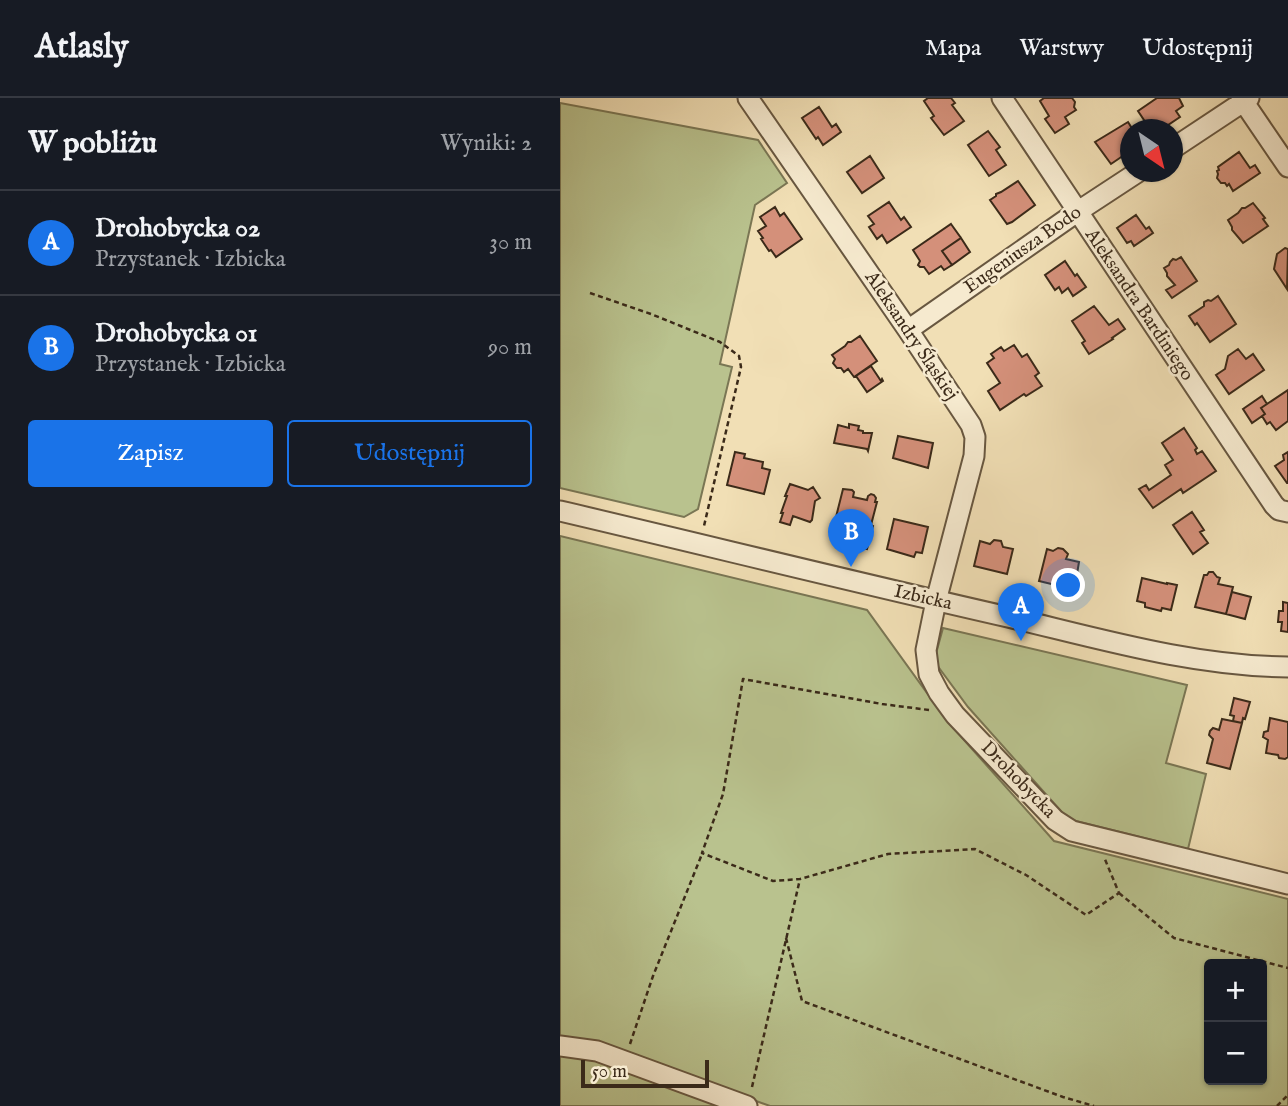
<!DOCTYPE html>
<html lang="pl">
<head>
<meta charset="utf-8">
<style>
  body { margin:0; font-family:"IM FELL English",serif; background:#20242c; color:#f1f3f6 }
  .controls { position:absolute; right:21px; bottom:21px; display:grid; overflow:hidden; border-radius:7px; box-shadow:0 2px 5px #0004 }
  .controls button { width:63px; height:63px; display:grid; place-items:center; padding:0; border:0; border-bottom:2px solid #363941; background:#171b24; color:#f1f3f6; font:35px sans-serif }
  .compass { position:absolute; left:560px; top:21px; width:63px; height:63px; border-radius:50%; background:#171b24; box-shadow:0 2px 5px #0004; rotate:145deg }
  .scale { position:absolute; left:21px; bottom:18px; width:128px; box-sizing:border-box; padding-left:7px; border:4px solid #3b2a19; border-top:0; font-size:19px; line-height:24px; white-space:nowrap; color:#3b2a19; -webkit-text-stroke:5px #f6eacf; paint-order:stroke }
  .you { position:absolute; left:509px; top:488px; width:24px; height:24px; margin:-18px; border:5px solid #fff; border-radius:50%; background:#1a73e8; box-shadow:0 0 0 10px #1a73e833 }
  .badge { display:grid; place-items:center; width:46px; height:46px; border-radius:50%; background:#1a73e8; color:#fff; font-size:23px; font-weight:700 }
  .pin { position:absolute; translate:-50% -58px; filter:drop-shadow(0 2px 4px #0008) }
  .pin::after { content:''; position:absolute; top:37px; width:24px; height:21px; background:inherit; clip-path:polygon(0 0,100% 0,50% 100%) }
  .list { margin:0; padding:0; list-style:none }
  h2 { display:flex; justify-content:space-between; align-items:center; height:91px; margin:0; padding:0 28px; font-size:30px }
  h2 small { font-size:23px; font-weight:400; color:#9ea1a6 }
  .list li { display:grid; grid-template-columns:46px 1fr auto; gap:21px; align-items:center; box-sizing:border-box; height:105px; padding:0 28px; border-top:2px solid #363941 }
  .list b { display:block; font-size:26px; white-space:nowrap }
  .list p { margin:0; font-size:23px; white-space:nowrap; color:#9ea1a6 }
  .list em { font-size:23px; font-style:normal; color:#9ea1a6 }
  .actions { display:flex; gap:14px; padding:21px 28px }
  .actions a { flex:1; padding:16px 0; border:2px solid #1a73e8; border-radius:7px; text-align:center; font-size:24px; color:#1a73e8 }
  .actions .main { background:#1a73e8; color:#fff }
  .map { position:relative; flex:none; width:728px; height:1008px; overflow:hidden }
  header { display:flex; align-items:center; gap:42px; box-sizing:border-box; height:98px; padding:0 35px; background:#171b24; border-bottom:2px solid #363941 }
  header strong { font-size:33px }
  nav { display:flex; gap:38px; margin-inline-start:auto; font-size:24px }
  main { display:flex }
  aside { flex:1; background:#171b24 }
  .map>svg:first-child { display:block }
</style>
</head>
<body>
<header>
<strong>Atlasly</strong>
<nav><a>Mapa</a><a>Warstwy</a><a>Udostępnij</a></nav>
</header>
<main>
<aside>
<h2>W pobliżu<small>Wyniki: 2</small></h2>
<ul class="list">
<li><span class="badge">A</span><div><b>Drohobycka 02</b><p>Przystanek · Izbicka</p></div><em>30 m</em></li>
<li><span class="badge">B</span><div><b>Drohobycka 01</b><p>Przystanek · Izbicka</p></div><em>90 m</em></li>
</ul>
<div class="actions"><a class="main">Zapisz</a><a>Udostępnij</a></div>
</aside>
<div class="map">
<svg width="728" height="1008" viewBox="0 0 728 1008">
  <rect width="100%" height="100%" fill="#f1dfb5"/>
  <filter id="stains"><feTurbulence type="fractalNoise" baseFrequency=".00286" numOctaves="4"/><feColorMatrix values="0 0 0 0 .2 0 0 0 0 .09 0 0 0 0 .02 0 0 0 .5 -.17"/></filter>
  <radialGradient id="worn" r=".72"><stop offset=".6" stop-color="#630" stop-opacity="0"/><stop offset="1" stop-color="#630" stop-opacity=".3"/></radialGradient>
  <!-- green -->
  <path fill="#b9c28e" stroke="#7a7654" stroke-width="2" fill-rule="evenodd" d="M0 5 198 42 227 85 195 107 160 266 172 269 138 411 124 419 0 390Z
    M0 438 307 512 388 624 494 743 728 801V1008H210L39 946 0 943ZM649 866H702V982H649Z
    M383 530 627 587 606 665 646 676 628 751 508 721 408 609 374 563Z
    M0 955 28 959 164 1008H0Z"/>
  <!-- building -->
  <path fill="#d4907a" stroke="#3b2a19" stroke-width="2" d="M368 0H391L395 5 392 7 404 23 384 37 371 20 374 18 364 3Z
    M484 0H512L515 4 514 9 516 12 505 19 509 26 495 35 485 21 489 18 480 3Z
    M597 0H619L623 8 616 13 620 19 602 31 598 25 590 31 578 13Z
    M259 9 272 29 276 26 281 34 263 47 258 39 256 41 242 20Z
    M568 24 573 32H570V53L551 66 535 44Z
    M428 33 440 49 436 52 446 67 429 78 408 47Z
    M679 54 690 70 695 67 700 75 673 93 669 86 667 88 665 85H661L657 80 658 76 657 73 659 72 658 69Z
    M310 58 324 80 302 95 287 74Z
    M458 83 475 107 452 124 447 126 430 102 436 98V96L441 94Z
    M329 104 341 122 344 119 351 129 327 145 322 137 317 141 309 129 314 126 308 118Z
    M693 105 705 120 703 121 708 128 683 145 672 132V129L668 122 678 115 682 110H685Z
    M215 109 220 118 224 115 242 141 216 159 211 152 209 153 201 141 203 140 198 133 206 128 200 119Z
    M576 117 586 131 589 129 593 135 574 148 571 143 567 145 557 130Z
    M391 126 401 140 382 153 392 167 384 172 381 168 369 176 364 169H360L358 167 360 163 353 152Z
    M401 140 410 154 392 167 382 153Z
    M725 150 728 151 727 191 714 171 717 156Z
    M621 159 637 183 612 200 606 192 615 187 607 178V175L604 170 609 167 610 164 613 161 616 162Z
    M505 163 515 178 517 176 526 189 513 198 508 190 502 195 499 189 495 192 485 177Z
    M658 198 676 226 650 244 637 225 635 227 629 218 644 208V204L648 202 651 203Z
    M534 208 549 227 558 221 565 231 552 240 553 241 529 256 522 245 525 243 512 223Z
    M300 238 317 263 294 279 288 271 284 274 281 270H277L273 265 275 261 272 257 285 248 288 244H291Z
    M454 247 462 259 467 256 479 275 475 278 482 288 466 298 464 296 440 312 428 293 440 285 427 265 434 260 431 256 441 249 444 253Z
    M678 251 686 261 693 256 704 272 669 296 656 277 665 271 668 258Z
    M311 268 321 283 322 281 323 283 307 294 296 278Z
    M728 292V323L716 332 710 324 707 326 702 318 705 316 701 310Z
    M702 298 707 306 701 310 705 316 692 325 683 311Z
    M289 326 299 328 298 332 303 333V335H312L308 353 307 351 274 345 278 327 289 330Z
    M624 330 637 350 635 352 637 356 642 353 656 373 623 395 621 391 593 410 579 391 586 387 589 392 611 377 605 367 613 362 602 345Z
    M338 338 373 345 368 370 333 360Z
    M175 354 185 356 184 360 203 364 202 370 210 372 204 396 167 387Z
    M728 354V385H727L715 368 724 362 723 357Z
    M230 386 248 392 253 389 260 400 255 403 252 422 250 424 233 418 230 427 220 424 223 415H221L227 398H225Z
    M283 391 292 392 294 394 293 399 307 402 308 398 311 396 314 397 316 400 315 404H317L311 427 313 428 307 451 292 447 297 424 289 422V426L286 425 283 428 280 427 278 423H275Z
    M632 414 644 432 640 434 648 445 633 456 613 427Z
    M334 421 368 429 362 455 356 454 354 459 327 451Z
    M434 442 441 443 443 449 453 451 447 476 414 468 420 443 430 446Z
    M498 450 503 451 508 456 506 461 519 464 516 482 514 483 512 491 479 483 487 451 493 453Z
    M649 474H653L657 479 660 480 658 486 673 489 666 516 635 509 644 477H647Z
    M582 480 607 486V485L617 487 611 512 602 510 601 513 585 509V505L577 503Z
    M672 494 691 499 685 521 666 516Z
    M723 504 728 505V534L721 533 722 524H718L719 513H723Z
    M674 600 690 604 685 621 683 620 682 625 673 623 674 618 670 617Z
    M710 620 728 624V659L725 661 719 660 718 657 706 655 708 642 703 639 704 634 708 633Z
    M662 621 682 625 670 671 647 665 653 641 649 637 650 633 653 630 659 632Z"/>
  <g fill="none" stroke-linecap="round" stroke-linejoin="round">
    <!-- minor casing -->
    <g stroke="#685740" stroke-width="23">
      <path id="minor" d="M188 0 348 232 411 327 415 339 414 358 376 503 366 552 369 576 379 595 395 617 495 722 512 733 728 786
        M442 0 714 407 719 412 728 414
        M681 0 728 69
        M612 51 689 0
        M348 232 517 114 578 74
        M0 413C149 448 298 485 448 519 541 541 632 568 728 569
        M0 948 37 953 187 1008"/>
    </g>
    <!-- path -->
    <path stroke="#3b2a19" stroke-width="2.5" stroke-dasharray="5 3.5" stroke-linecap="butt" d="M30 195 91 216 160 244 179 258 181 269 144 428
      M369 612 322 606 183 581 163 696 142 755 213 783 240 781 328 756 415 751 466 777 526 817 559 795 544 759
      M559 795 614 840 728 870
      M226 840 242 903 503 999 534 1008
      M70 946 93 878 142 756
      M192 989 240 781
      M717 1008 728 997"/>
    <!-- minor -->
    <use href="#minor" stroke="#f6eacf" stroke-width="19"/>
  </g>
  <g text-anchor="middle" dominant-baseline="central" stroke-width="5" stroke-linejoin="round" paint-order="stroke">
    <!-- street labels -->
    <g font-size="19" fill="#3b2a19" stroke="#f6eacf">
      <text transform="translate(463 152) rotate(-35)">Eugeniusza Bodo</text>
      <text transform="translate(579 207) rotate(56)">Aleksandra Bardiniego</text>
      <text transform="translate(351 238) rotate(56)">Aleksandry Śląskiej</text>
      <text transform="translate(363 500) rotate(13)">Izbicka</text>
      <text transform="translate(458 682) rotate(46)">Drohobycka</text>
    </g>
  </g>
  <rect width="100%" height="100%" filter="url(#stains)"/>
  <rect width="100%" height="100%" fill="url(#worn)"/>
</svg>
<div class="controls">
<button>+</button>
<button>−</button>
</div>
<svg class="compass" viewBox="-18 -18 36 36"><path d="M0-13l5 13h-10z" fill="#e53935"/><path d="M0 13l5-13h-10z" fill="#9ea1a6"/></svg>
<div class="scale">50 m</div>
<div class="you"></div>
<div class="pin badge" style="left:461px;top:543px">A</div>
<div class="pin badge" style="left:291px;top:469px">B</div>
</div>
</main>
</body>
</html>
